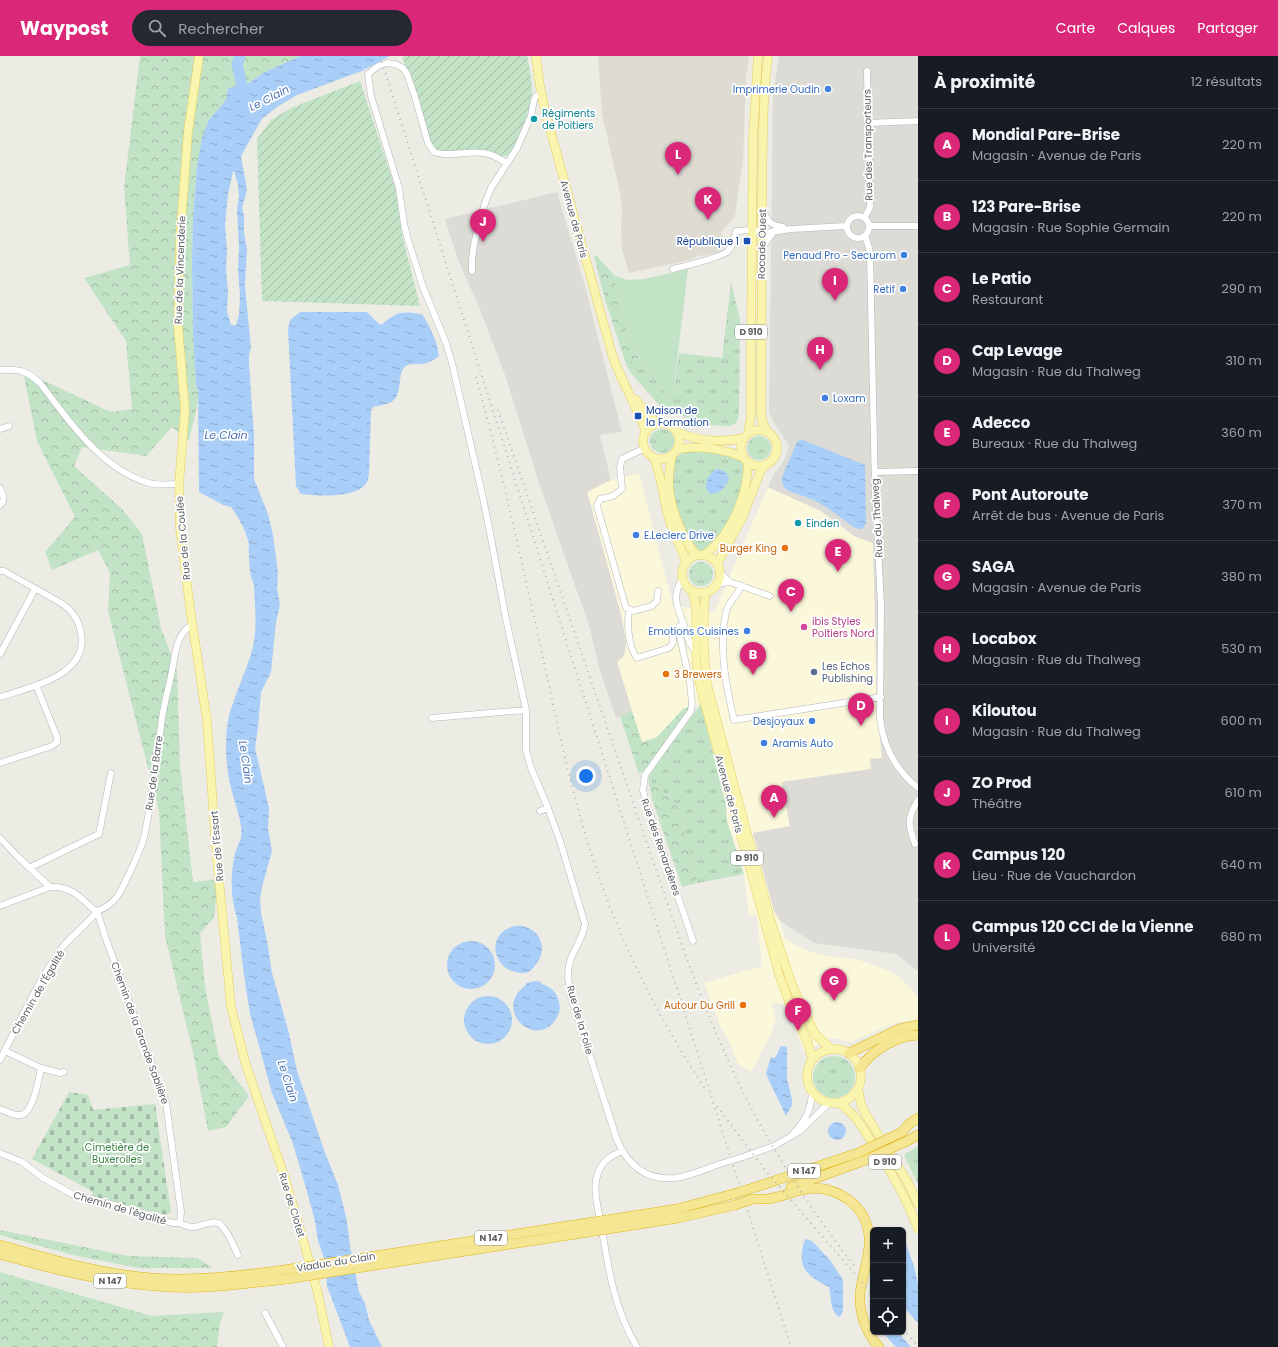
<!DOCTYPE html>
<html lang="fr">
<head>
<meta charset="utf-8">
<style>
  body { margin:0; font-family:Poppins,sans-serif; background:#242831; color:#f1f3f6 }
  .controls { position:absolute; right:12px; bottom:12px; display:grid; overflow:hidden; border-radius:6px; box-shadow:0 1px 3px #0004 }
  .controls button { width:36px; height:36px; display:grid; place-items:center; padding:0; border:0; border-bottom:1px solid #363941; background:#171b24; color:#f1f3f6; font:20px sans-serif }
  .you { position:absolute; left:586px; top:720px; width:14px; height:14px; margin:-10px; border:3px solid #fff; border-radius:50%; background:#1a73e8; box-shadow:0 0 0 6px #1a73e833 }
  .badge { display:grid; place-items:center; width:26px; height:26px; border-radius:50%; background:#db2777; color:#fff; font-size:13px; font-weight:700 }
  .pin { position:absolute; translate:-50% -33px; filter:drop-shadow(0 1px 2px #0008) }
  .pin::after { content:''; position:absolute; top:21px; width:14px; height:12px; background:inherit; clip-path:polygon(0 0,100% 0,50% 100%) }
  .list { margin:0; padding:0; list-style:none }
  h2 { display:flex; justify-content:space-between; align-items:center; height:52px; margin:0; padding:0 16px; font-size:17px }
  h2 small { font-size:13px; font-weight:400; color:#9ea1a6 }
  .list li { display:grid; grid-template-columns:26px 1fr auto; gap:12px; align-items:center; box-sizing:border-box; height:72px; padding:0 16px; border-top:1px solid #363941 }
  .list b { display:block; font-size:15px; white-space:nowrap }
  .list p { margin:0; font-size:13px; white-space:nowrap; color:#9ea1a6 }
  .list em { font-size:13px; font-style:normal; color:#9ea1a6 }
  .icon { flex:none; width:22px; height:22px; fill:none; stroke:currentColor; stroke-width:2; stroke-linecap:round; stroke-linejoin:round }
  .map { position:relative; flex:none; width:918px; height:1291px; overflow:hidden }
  header { display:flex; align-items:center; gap:24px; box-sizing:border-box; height:56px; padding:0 20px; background:#db2777; color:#fff }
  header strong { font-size:19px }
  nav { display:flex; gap:22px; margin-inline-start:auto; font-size:14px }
  .search { width:280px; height:36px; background:#242831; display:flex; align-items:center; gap:10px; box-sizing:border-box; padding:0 14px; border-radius:22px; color:#9ea1a6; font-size:15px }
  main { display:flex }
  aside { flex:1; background:#171b24 }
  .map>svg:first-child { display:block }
</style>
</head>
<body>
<header>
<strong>Waypost</strong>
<div class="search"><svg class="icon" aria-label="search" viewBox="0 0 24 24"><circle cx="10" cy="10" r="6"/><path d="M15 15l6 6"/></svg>Rechercher</div>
<nav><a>Carte</a><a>Calques</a><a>Partager</a></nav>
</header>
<main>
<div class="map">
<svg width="918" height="1291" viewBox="0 0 918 1291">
  <defs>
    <pattern id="grass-tufts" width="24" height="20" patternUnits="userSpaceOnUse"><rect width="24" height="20" fill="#c2e3c6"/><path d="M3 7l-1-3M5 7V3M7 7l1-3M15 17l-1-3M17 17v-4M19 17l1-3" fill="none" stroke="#a1bba4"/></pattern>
    <pattern id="forest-crowns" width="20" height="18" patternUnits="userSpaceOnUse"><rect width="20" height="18" fill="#c2e3c6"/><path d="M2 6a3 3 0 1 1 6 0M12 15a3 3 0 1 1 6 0" fill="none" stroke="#a1bba4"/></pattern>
    <pattern id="cemetery-stones" width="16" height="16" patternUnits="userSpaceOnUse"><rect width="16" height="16" fill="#c2e3c6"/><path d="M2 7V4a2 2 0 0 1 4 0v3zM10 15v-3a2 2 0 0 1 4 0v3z" fill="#a1bba4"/></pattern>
    <pattern id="garden-furrows" width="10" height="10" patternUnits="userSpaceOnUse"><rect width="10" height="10" fill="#c2e3c6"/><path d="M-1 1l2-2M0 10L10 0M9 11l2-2" fill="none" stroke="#a1bba4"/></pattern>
    <pattern id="water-ripples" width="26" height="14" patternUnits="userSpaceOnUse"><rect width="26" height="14" fill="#a9cef8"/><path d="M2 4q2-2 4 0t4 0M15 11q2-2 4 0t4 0" fill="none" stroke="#8daacc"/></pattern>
  </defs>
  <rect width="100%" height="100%" fill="#edece4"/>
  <!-- commercial -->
  <path fill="#fbf7db" d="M639 417 673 549 714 556 768 431 821 455 854 480 873 487 877 646 882 702 871 713 782 726 790 770 753 778 774 855 780 865 785 882 805 894 824 899 859 904 885 913 899 921 912 933 918 942V964L895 967 851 986 832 982 805 996 784 948 772 947 776 962 771 978 751 1016 738 1008 727 981 722 974 704 927 762 910 757 863 756 859H749L744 818 727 765 726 749 701 648 683 653 657 681 642 687 617 606 623 601 625 597 626 587 621 558 587 435 611 424Z"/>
  <!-- industrial -->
  <path fill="#dcdbd6" d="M779 0H918V915L896 898 814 887 780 865 774 855 753 777 790 770 782 726 871 713 870 703 882 702 877 646 873 487 854 480 821 455 768 431 774 418 783 406 789 390 771 362 769 355 773 39Z
    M557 136 585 230 622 376 600 379 611 424 587 436 621 558 626 587 625 597 623 601 617 606 632 655 616 662 599 612 590 573 583 551 579 541 540 430 505 319 479 251 458 204 445 163Z"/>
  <!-- education -->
  <path fill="#dddbd2" d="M598 0H749L746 21 743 106 739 132 735 160 721 176 723 191 719 196 703 200 699 199 690 204 629 217 622 193 621 173 622 153 620 137 602 58Z"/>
  <!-- grass -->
  <path fill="url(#grass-tufts)" d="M727 260 740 263 739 360 736 367 730 370 711 369 689 363 673 355 661 351 630 316 626 308 640 301 666 338 673 339 679 297 722 302Z
    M650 385a12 12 0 1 1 24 0a12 12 0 1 1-24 0Z
    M747 392a12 12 0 1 1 24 0a12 12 0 1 1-24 0Z
    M685 395C701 395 713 396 730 400 732 400 736 401 738 402 741 404 744 409 745 412 747 429 720 489 704 495 686 500 673 437 671 425 671 417 674 408 676 401Z
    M689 518a12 12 0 1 1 24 0a12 12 0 1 1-24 0Z
    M701 648 726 749 727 765 744 818 698 827 677 749 648 722 654 712Z
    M813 1021a21 21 0 1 1 42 0a21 21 0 1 1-42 0Z
    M918 1090V1128L904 1099Z"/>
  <!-- forest -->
  <path fill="url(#forest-crowns)" d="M140 0H300L263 17 246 29 228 32 226 44 208 65 197 111 193 160 192 207 193 277 196 328C202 343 192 369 189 384L172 371 146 400 82 391 74 410 122 453 142 478 161 572 177 614 180 709 193 826 218 823 214 862 200 877 205 931 219 1001 249 1040 226 1071 208 1075 194 1001 165 880 159 755 108 555 110 517 98 494 52 514 45 496 75 461 37 385 23 315 111 356 132 353 126 285 84 222 130 209 124 131Z
    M594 200H597L614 219 628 280 640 301 626 308 604 240Z
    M731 226 740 263 727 260Z
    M689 651 687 658 644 715 639 718 620 660 632 655 642 686 657 681 683 653Z
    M648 722 677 749 698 827 682 831 652 743Z
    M0 1174 128 1200 197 1202 213 1212H139L73 1199 0 1179Z
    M0 1216 152 1260 224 1256 220 1267 217 1291H2L0 1290Z"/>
  <!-- cemetery -->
  <path fill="url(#cemetery-stones)" d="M69 1036 88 1039 93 1054 155 1048 171 1156 167 1159 93 1142 92 1135 32 1103Z"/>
  <!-- garden -->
  <path fill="url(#garden-furrows)" d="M404 0H527C529 11 532 23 532 34 532 49 518 91 507 100H500L484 94 441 96 436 94 431 88 411 21 402 2Z
    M360 25 396 135 402 179 420 250 262 245 257 83 271 64 291 52Z"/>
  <!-- pitch -->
  <path fill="#c2e3c6" d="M688 213 673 339 666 338 640 301 628 280 614 219 627 224 644 223Z"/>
  <!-- water -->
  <path fill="url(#water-ripples)" fill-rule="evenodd" d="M300 0H390L362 15 297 39 277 51 262 63 241 100 247 134 242 151 244 160V177L247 193 245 230 251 292 249 299V308L254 380V423L268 458 273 479 278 517 277 532 280 549 276 566 271 616 261 636 258 672 255 692 269 752 268 773 272 795 262 831 260 844 261 857 268 890 272 917 289 977 297 1015 324 1094 338 1129 347 1165 350 1190 359 1236 365 1247 369 1264 382 1291H350L327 1230 325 1205 318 1185 315 1165 306 1132 293 1088 272 1037 256 979 250 958 244 919 237 862C231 843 230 821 234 802 235 795 239 788 241 782 243 768 237 755 234 743 229 727 226 708 226 692 226 679 227 665 231 653 237 634 245 617 251 598 258 576 255 552 254 529 250 520 249 508 249 498 248 495 249 491 249 488 246 475 239 462 231 451L223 449 199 436 198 334 196 329 193 277 192 207 193 160 197 111 202 82 208 65 226 44 228 32 246 29 263 17ZM234 115 238 129 239 141 237 154 239 190 238 214 240 239 239 259 236 269H231L227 255 228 235 226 212 227 195 225 168 228 138 233 116Z
    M300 256H367L378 267 381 269C397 255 402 255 422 258 430 270 437 285 439 300 434 304 429 307 422 308 415 309 409 306 404 312 401 315 401 319 400 324 398 345 395 347 373 351L371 355 369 417C369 420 368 424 367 426 358 443 316 440 301 438L296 430 288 273 290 264Z
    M800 384H803L865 409 866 465C866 472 861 475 855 472 841 462 827 450 811 443 803 439 791 438 785 432 782 429 782 425 782 421L797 386Z
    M717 413 725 415 729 422C726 431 720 438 710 438L706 432C706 423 709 418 717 413Z
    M515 870C531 868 546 882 541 899 540 903 538 906 535 909 533 913 529 917 523 917 492 917 484 877 515 870Z
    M447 909a24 24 0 1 1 48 0a24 24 0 1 1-48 0Z
    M535 925 541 926V928C550 930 557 936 559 946 561 953 559 960 554 966 532 992 493 952 526 929V927Z
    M464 964a24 24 0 1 1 48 0a24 24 0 1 1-48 0Z
    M781 990 787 991V1022L792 1044V1049L786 1060 766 1018 771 1001 775 1002Z
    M828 1075a9 9 0 1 1 18 0a9 9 0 1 1-18 0Z
    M805 1183 810 1184 813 1186 830 1204 843 1224V1255L840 1261C829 1256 832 1241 829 1231 805 1219 796 1211 805 1183Z
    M903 1184 905 1185 914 1210 918 1228V1266H917L903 1250Z
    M882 1276H898L911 1291H896Z"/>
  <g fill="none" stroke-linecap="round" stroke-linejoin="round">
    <!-- river -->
    <path stroke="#a9cef8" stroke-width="11" d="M240 0 237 8 245 44"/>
    <!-- minor casing -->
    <g stroke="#b4b6ba" stroke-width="7">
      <path id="minor" d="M868 67 918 65
        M507 107C500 103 492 98 484 97 468 94 449 102 434 96L428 87 415 41 407 18 403 12 395 8 387 7 378 10 368 18 371 40 399 132 404 168 408 184 423 231 446 287 452 307 483 442 491 482 506 563 526 654
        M762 154C769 167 769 168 783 171
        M847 171a11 11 0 1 1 22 0a11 11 0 1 1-22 0Z
        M865 161 870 151 867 15
        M870 170H918
        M865 180 869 192 870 198 875 434 881 549 880 662C883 690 896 714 918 732
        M762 192 774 175
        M673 213C684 210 721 202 728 195 733 189 735 182 736 175L752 174 765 177 791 173 847 170
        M472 215V204L474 188 484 150 491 132 517 92 531 60 534 44 536 40 541 37
        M0 314C19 313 26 314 40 327 68 364 102 414 149 427 159 430 169 428 179 428
        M0 373 9 370
        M645 392 622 403 620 411 622 433 613 440 600 443 597 450 626 552 633 555 652 550 657 545 658 535
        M875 416 918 415
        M0 432C3 439 6 444 0 449
        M0 515H4L61 547C72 554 79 565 81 577 89 620 30 631 0 641
        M719 516 730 526
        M682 523 677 534 676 542 677 549 690 588 696 596
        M717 528 730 526 770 540
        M741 529C737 541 730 544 727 553 725 558 725 563 724 568 720 601 727 633 734 664L881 641
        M629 554C627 567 628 591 637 602L669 592 673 587V575L680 570
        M684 569 680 570 679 576 690 627 692 647 691 655 645 719 643 734 646 746 693 885
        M0 598 35 533
        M432 662 526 654V694L531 712 548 752 560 785 585 868C583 880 577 889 572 900 565 916 569 932 573 947L617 1084C628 1109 646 1125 675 1122 690 1120 706 1113 720 1108
        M0 707 52 690 57 686V681L36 629
        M540 755 548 752
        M0 782 18 801 50 831
        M915 788C908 769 907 762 918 744
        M29 812 99 778 111 717
        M0 850 50 831C71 830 79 840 93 853L97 855
        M97 855 106 883 166 1047 181 1156 180 1167C184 1169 187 1171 192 1171 200 1171 215 1162 221 1169 229 1177 233 1189 238 1199
        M97 855C115 849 121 836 128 820 134 807 141 794 144 781 153 742 156 702 162 663 164 647 169 631 172 615 175 600 176 577 192 569
        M5 995 41 1012 60 1017 64 1016
        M0 1004C19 967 37 927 61 893 72 879 87 869 97 855
        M0 1053C6 1055 14 1060 21 1059 33 1058 39 1022 41 1012
        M793 1078C805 1064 811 1056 812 1036
        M622 1095C611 1100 602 1105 598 1117 592 1133 598 1152 601 1168 608 1211 614 1253 637 1291
        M0 1097 22 1106 43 1122 72 1138 118 1150 172 1167H180
        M743 1101 774 1090 800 1075 829 1047
        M265 1257 283 1291"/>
    </g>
    <!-- major casing -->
    <g stroke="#e7cf64" stroke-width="9">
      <path id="major" d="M199 0 188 76 180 183 178 269 185 354 179 428 180 472 190 552 207 665 216 792 231 951 246 1009 285 1122 306 1194 318 1238 329 1291
        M536 0 540 30 545 55 612 298C621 325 636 349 646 376
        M636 344 650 361 657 367
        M643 385a18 18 0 1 1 36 0a18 18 0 1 1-36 0Z
        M741 392a18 18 0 1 1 36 0a18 18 0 1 1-36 0Z
        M767 375 762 364 761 356C761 284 761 212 762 140 763 93 762 46 768 0
        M677 376C697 385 722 387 743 382
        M748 377 751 360V292L753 83 758 0
        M678 393C701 389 723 393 743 401
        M672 400C670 410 668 421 669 431 670 450 683 486 697 499
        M654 402C662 421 663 443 669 463 673 478 682 492 686 507
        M704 499C731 480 748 439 748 406
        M682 518a19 19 0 1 1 38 0a19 19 0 1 1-38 0Z
        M717 508 743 460 760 416 765 409
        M692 535C699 554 695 575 696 595 696 610 699 626 703 641L779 918 789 946 808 987 812 1003
        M706 536 704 551V594L707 628 752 796 771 866 792 929 815 978 831 993
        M807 1020a27 27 0 1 1 54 0a27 27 0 1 1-54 0Z
        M858 1033 861 1048 865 1057 907 1125 918 1148
        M839 1047C854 1057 862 1070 871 1085 890 1113 906 1141 918 1173"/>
    </g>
    <!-- highway casing -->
    <g stroke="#e0b411" stroke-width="10">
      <path id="highway" d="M849 997 899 973 918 969
        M860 1012C872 994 897 980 918 979
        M901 1077 909 1068 918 1062
        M905 1086 918 1079
        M791 1131 863 1105
        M750 1133 858 1097
        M755 1143C759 1143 763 1143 767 1143 787 1141 803 1129 824 1133 848 1138 867 1155 869 1180 871 1199 862 1219 860 1238 859 1257 866 1277 879 1291
        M607 1164 677 1153 733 1138
        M608 1173 678 1162 735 1149
        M0 1189C49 1203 100 1218 151 1222 196 1225 240 1220 284 1214
        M0 1198C56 1214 111 1228 169 1231 208 1233 248 1227 287 1223
        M388 1198 593 1166
        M389 1207 595 1175"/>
    </g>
    <!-- minor -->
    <use href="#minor" stroke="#fff" stroke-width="6"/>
    <!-- major -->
    <use href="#major" stroke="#f9f4ae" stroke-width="8"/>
    <!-- highway -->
    <use href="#highway" stroke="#f5e694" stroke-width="9"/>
    <!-- rail -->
    <path stroke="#b4b5b5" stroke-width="2" stroke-dasharray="1 5" stroke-linecap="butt" d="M380 0 791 1291
      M476 321C501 411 521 502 541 593 558 670 573 747 599 821 625 896 662 968 706 1034
      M498 354 685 898C705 951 725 1002 751 1052 781 1108 816 1161 856 1212
      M717 1050 765 1114 873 1239
      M903 1273 918 1290"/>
    <!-- minor-bridge casing -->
    <g stroke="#b4b6ba" stroke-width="7" stroke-linecap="butt">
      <path id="minor-bridge" d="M720 1108 743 1101"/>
    </g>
    <!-- highway-bridge casing -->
    <g stroke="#e0b411" stroke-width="10" stroke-linecap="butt">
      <path id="highway-bridge" d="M858 1097 900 1077
        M863 1105 905 1086
        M733 1138 750 1133
        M735 1149 753 1143
        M593 1166 607 1164
        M595 1175 608 1173
        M284 1214 388 1198
        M287 1223 389 1207"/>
    </g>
    <!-- minor-bridge -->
    <use href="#minor-bridge" stroke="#fff" stroke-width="6"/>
    <!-- highway-bridge -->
    <use href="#highway-bridge" stroke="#f5e694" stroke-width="9"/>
  </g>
  <!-- markers -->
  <g fill="#3f7fe0" stroke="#fff" stroke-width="1.5">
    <circle cx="828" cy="33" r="4"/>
    <circle cx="904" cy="199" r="4"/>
    <circle cx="903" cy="233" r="4"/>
    <circle cx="825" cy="342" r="4"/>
    <circle cx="636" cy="479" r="4"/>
    <circle cx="747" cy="575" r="4"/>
    <circle cx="812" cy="665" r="4"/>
    <circle cx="764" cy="687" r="4"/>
  </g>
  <g fill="#0f9aa8" stroke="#fff" stroke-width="1.5">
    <circle cx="534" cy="63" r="4"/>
    <circle cx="798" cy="467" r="4"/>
  </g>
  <g fill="#1a4fb4" stroke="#fff" stroke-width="1.5">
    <rect x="743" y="181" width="8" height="8" rx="2"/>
    <rect x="634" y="356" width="8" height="8" rx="2"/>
  </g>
  <g fill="#e8710a" stroke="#fff" stroke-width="1.5">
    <circle cx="785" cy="492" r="4"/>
    <circle cx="666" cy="618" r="4"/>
    <circle cx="743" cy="949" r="4"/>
  </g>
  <circle fill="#d1479c" stroke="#fff" stroke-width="1.5" cx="804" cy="571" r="4"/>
  <circle fill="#5c6f8a" stroke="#fff" stroke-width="1.5" cx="814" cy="616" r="4"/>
  <g text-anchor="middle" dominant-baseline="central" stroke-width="3.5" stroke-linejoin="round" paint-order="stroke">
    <!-- shield labels -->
    <g fill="#fff" stroke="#8d8f92" stroke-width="1">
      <rect x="735" y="269" width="32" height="14" rx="3"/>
      <rect x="731" y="795" width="32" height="14" rx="3"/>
      <rect x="869" y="1099" width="32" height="14" rx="3"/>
      <rect x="788" y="1108" width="32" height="14" rx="3"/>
      <rect x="475" y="1175" width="32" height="14" rx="3"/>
      <rect x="94" y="1218" width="32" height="14" rx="3"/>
    </g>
    <g font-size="9" font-weight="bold" fill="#5c5f63">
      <text x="751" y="276">D 910</text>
      <text x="747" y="802">D 910</text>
      <text x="885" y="1106">D 910</text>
      <text x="804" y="1115">N 147</text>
      <text x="491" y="1182">N 147</text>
      <text x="110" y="1225">N 147</text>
    </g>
    <!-- shop labels -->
    <g font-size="10" fill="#366cbe" stroke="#fff" text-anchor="end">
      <text x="820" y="33">Imprimerie Oudin</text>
      <text x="896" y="199">Penaud Pro - Securom</text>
      <text x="895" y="233">Retif</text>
      <text x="833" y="342" text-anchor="start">Loxam</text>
      <text x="644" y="479" text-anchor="start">E.Leclerc Drive</text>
      <text x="739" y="575">Emotions Cuisines</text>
      <text x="804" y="665">Desjoyaux</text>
      <text x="772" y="687" text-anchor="start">Aramis Auto</text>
    </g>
    <!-- culture labels -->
    <g font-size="10" fill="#0d838f" stroke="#fff" text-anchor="start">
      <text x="542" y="57">Régiments<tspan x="542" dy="12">de Poitiers</tspan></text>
      <text x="806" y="467">Einden</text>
    </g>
    <!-- street labels -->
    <g font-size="10" fill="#5c5f63" stroke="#fff">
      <text transform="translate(868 89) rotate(-91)">Rue des Transporteurs</text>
      <text transform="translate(574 163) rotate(75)">Avenue de Paris</text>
      <text transform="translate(762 188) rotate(-89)">Rocade Ouest</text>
      <text transform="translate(180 214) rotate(-88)">Rue de la Vincenderie</text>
      <text transform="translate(877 462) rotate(-93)">Rue du Thalweg</text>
      <text transform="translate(183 482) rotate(-95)">Rue de la Coulée</text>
      <text transform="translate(154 717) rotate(-82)">Rue de la Barre</text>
      <text transform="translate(729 738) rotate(75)">Avenue de Paris</text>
      <text transform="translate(217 790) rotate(-95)">Rue de l'Essart</text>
      <text transform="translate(661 791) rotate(71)">Rue des Renardières</text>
      <text transform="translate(38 936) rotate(-60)">Chemin de l'Égalité</text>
      <text transform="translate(580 964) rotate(74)">Rue de la Folie</text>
      <text transform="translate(140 977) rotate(70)">Chemin de la Grande Sablière</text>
      <text transform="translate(292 1149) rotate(73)">Rue de Clotet</text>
      <text transform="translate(120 1152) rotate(16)">Chemin de l'égalité</text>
      <text transform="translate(336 1206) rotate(-9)">Viaduc du Clain</text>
    </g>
    <!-- transit labels -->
    <g font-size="10" fill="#164399" stroke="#fff" text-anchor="end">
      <text x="739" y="185">République 1</text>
      <text x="646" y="354" text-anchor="start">Maison de<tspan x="646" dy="12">la Formation</tspan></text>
    </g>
    <!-- food labels -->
    <g font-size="10" fill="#c56008" stroke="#fff" text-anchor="end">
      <text x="777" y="492">Burger King</text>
      <text x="674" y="618" text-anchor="start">3 Brewers</text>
      <text x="735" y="949">Autour Du Grill</text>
    </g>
    <!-- hotel labels -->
    <g font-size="10" fill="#b23c85" stroke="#fff" text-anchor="start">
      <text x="812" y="565">ibis Styles<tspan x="812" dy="12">Poitiers Nord</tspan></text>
    </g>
    <!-- service labels -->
    <g font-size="10" fill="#4e5e75" stroke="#fff" text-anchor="start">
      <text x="822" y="610">Les Echos<tspan x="822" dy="12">Publishing</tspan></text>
    </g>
    <!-- park labels -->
    <g font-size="10" fill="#3c8346" stroke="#fff">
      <text x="117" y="1091">Cimetière de<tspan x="117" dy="12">Buxerolles</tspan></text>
    </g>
    <!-- water labels -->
    <g font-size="11" font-style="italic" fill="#4a73b2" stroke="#fff">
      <text transform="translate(269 42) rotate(-27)">Le Clain</text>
      <text x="226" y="379">Le Clain</text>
      <text transform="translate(246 706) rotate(82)">Le Clain</text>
      <text transform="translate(288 1025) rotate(72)">Le Clain</text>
    </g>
  </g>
</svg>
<div class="controls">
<button>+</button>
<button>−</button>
<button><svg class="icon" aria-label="locate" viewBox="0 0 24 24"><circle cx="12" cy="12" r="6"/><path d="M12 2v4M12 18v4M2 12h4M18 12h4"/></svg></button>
</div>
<div class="you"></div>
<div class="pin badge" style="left:774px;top:762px">A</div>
<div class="pin badge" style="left:753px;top:619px">B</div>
<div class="pin badge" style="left:791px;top:556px">C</div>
<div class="pin badge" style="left:861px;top:670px">D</div>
<div class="pin badge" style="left:838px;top:516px">E</div>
<div class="pin badge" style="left:798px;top:975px">F</div>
<div class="pin badge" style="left:834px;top:945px">G</div>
<div class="pin badge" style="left:820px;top:314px">H</div>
<div class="pin badge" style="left:835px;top:245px">I</div>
<div class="pin badge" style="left:483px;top:186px">J</div>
<div class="pin badge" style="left:708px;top:164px">K</div>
<div class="pin badge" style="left:678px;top:119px">L</div>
</div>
<aside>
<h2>À proximité<small>12 résultats</small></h2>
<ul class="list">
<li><span class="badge">A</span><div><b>Mondial Pare-Brise</b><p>Magasin · Avenue de Paris</p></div><em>220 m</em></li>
<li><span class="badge">B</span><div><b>123 Pare-Brise</b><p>Magasin · Rue Sophie Germain</p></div><em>220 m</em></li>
<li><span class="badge">C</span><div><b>Le Patio</b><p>Restaurant</p></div><em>290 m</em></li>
<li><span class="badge">D</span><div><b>Cap Levage</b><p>Magasin · Rue du Thalweg</p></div><em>310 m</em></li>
<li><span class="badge">E</span><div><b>Adecco</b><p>Bureaux · Rue du Thalweg</p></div><em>360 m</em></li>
<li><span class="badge">F</span><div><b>Pont Autoroute</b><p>Arrêt de bus · Avenue de Paris</p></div><em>370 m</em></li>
<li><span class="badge">G</span><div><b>SAGA</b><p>Magasin · Avenue de Paris</p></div><em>380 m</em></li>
<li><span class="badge">H</span><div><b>Locabox</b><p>Magasin · Rue du Thalweg</p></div><em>530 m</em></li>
<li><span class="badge">I</span><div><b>Kiloutou</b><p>Magasin · Rue du Thalweg</p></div><em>600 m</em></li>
<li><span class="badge">J</span><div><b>ZO Prod</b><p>Théâtre</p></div><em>610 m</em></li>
<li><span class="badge">K</span><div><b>Campus 120</b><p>Lieu · Rue de Vauchardon</p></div><em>640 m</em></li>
<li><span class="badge">L</span><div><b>Campus 120 CCI de la Vienne</b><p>Université</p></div><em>680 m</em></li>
</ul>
</aside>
</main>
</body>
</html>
